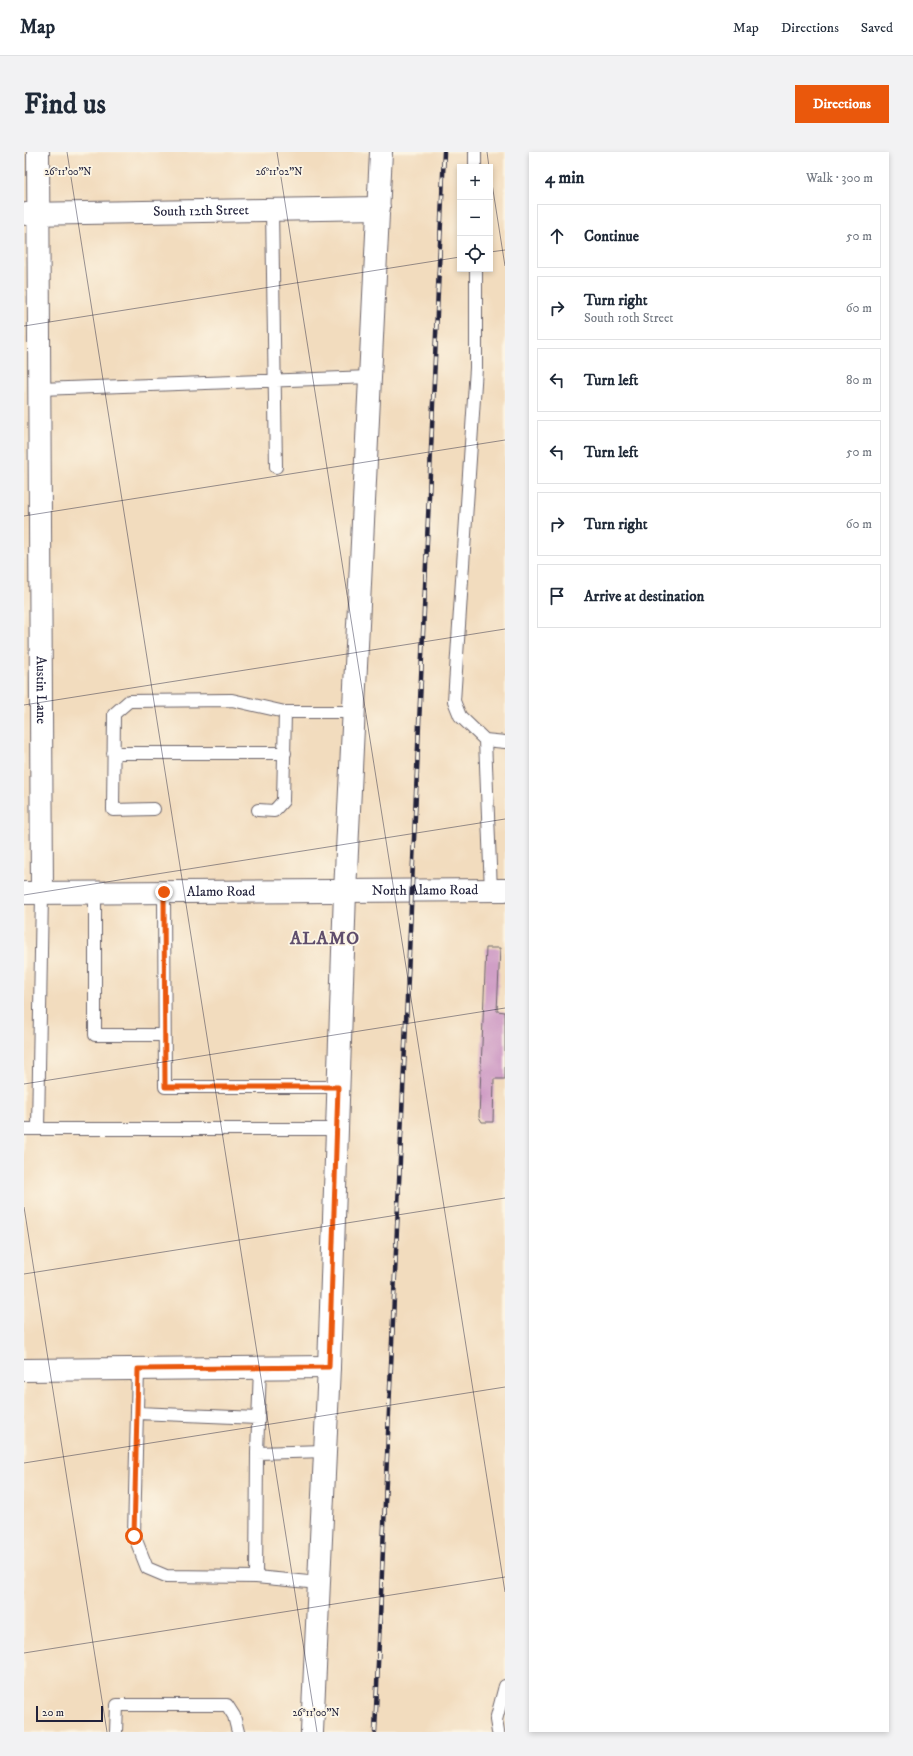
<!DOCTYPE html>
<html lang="en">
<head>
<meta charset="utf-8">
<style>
  body { margin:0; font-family:"IM FELL DW Pica",serif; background:#f2f2f3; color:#1f2937 }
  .controls { position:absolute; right:12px; top:12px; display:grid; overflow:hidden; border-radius:0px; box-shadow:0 2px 6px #0003 }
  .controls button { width:36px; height:36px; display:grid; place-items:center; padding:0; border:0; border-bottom:1px solid #e0e1e3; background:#fff; color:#1f2937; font:20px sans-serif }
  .scale { position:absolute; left:12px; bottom:10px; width:67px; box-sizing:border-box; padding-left:4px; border:2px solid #22223b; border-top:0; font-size:11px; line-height:14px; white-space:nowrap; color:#22223b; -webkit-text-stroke:3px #fcf5e5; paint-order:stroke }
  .stop { position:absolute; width:12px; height:12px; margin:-9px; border:3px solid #ea580c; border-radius:50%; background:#fff }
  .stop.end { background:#ea580c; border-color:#fff; box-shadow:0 1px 4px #0008 }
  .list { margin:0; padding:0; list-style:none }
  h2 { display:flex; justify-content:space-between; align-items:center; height:52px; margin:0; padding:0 16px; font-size:17px }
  h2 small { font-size:13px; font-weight:400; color:#747a83 }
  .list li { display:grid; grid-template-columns:26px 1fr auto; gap:12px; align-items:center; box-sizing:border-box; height:64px; margin:0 8px 8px; padding:0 8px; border:1px solid #e0e1e3; border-radius:0px }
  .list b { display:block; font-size:15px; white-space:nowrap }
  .list p { margin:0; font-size:13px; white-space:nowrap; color:#747a83 }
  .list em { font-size:13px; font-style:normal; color:#747a83 }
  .icon { flex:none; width:22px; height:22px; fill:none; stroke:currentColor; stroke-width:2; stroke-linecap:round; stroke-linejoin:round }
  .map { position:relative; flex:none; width:481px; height:1580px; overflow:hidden; border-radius:0px }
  header { display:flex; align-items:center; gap:24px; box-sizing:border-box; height:56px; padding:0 20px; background:#fff; border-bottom:1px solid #e0e1e3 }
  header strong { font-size:19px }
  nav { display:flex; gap:22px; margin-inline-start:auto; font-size:14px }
  .intro { display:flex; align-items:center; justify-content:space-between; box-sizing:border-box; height:96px; padding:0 24px }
  h1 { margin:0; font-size:28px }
  .button { padding:10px 18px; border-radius:0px; background:#ea580c; color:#fff; font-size:14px; font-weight:700 }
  main { display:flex; gap:24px; padding:0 24px }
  aside { flex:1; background:#fff; border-radius:0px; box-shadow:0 2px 6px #0003 }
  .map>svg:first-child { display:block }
</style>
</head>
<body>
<header>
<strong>Map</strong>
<nav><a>Map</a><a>Directions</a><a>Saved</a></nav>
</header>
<div class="intro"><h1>Find us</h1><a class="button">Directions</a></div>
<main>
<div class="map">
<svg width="481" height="1580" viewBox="0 0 481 1580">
  <rect width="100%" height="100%" fill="#fcf5e5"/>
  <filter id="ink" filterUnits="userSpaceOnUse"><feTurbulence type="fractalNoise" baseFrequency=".025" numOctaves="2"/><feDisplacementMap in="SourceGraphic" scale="8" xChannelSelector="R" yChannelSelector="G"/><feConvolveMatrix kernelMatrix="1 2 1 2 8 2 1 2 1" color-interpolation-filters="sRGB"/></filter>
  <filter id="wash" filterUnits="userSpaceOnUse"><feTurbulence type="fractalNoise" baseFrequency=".012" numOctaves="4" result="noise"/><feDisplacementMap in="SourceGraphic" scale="16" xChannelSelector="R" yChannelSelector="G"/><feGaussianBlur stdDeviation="0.9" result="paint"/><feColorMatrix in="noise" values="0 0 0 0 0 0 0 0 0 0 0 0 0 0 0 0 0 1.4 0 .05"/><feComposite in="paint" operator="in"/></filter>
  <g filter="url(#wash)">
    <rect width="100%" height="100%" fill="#f2dcbe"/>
    <g id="blocks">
      <!-- building -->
      <path fill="#d09fc6" d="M462 796H476L473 859 481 860V927H470L469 970H458L455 965Z"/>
    </g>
  </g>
  <g filter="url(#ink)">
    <use href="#blocks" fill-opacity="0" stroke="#6b6369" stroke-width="1"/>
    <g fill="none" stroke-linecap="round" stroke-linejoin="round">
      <!-- lane casing -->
      <g stroke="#6b6369" stroke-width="14">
        <path id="lane" d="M451 0V15
          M248 58 252 315
          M452 117V216L430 549 436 564 461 588 481 590
          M16 237 346 225
          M461 588 467 739
          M89 601H261
          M130 657 89 658 90 562 105 549 208 548 261 560H330
          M234 658 250 659 259 649 261 560
          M71 740V883H140
          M140 740 141 935H314
          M18 741 14 977H313
          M0 977H14
          M114 1217 110 1383 123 1416 142 1424 232 1425
          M113 1261 234 1266
          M233 1301 236 1215
          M295 1431 232 1425 233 1301 301 1299
          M92 1580 93 1553H203L210 1564 214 1580
          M474 1580 472 1568 481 1534"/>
      </g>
      <!-- street casing -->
      <g stroke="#6b6369" stroke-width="24">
        <g id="street">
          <path id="s1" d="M14 0 18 741"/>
          <path id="s2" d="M2 62 355 56"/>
          <path d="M0 1218 305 1215"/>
        </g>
      </g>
      <!-- secondary casing -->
      <g stroke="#6b6369" stroke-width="24">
        <g id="secondary">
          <path id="s3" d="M0 741 481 738"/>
        </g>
      </g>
      <!-- primary casing -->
      <g stroke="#6b6369" stroke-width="24">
        <path id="primary" d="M288 1580 305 1215 321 740 357 0"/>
      </g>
      <!-- lane -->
      <use href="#lane" stroke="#fff" stroke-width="12"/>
      <!-- street -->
      <use href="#street" stroke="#fff" stroke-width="22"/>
      <!-- secondary -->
      <use href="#secondary" stroke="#fff" stroke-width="22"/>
      <!-- primary -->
      <use href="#primary" stroke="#fff" stroke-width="22"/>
      <!-- rail casing -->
      <g stroke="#22223b" stroke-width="4.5">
        <path id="rail" d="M351 1580 420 0"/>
      </g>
      <!-- rail -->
      <use href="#rail" stroke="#fcf5e5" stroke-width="3" stroke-dasharray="9" stroke-linecap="butt"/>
    </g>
  </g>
  <g fill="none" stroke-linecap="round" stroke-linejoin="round" filter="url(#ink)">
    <!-- route -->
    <path stroke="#ea580c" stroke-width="5" d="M110 1384 114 1217 305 1215 314 935H141L140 740"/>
  </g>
  <!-- ticks -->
  <path fill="none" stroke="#22223b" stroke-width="1" stroke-opacity="0.45" d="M43 0 293 1580M253 0 481 1440M463 0 465 15M466 19 481 114M466 100 481 98M0 174 436 105M0 364 481 288M0 553 481 477M0 743 481 667M0 932 481 856M0 1055 83 1580M0 1122 481 1046M0 1311 481 1235M0 1501 481 1425"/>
  <g text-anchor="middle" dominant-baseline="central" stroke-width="3.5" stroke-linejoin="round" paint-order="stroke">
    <!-- street labels -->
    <g font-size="14" fill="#22223b" stroke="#fcf5e5">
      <text stroke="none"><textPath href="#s2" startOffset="175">South 12th Street</textPath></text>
      <text stroke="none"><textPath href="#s1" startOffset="538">Austin Lane</textPath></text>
      <text stroke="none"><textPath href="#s3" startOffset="401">North Alamo Road</textPath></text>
      <text stroke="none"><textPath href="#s3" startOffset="197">Alamo Road</textPath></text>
    </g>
    <!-- district labels -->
    <g font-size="18" font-weight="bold" letter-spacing="1" fill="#5f4e6c" stroke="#fcf5e5">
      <text x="301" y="787">ALAMO</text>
    </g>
  </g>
  <g font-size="10" text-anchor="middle" fill="#22223b" stroke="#fcf5e5" stroke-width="3.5" stroke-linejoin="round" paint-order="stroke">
    <text x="255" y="23">26°11'02"N</text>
    <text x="44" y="23">26°11'00"N</text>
    <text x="292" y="1564">26°11'00"N</text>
  </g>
</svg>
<div class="controls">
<button>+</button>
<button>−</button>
<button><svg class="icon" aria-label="locate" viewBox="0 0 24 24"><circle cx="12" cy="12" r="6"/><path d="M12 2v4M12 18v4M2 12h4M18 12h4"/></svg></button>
</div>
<div class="scale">20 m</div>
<div class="stop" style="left:110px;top:1384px"></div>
<div class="stop end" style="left:140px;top:740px"></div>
</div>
<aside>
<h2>4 min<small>Walk · 300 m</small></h2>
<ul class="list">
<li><svg class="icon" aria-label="ahead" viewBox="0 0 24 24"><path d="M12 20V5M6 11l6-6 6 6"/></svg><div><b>Continue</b></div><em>50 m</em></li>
<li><svg class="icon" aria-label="right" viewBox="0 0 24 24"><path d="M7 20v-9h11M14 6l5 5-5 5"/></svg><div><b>Turn right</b><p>South 10th Street</p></div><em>60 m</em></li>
<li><svg class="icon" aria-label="left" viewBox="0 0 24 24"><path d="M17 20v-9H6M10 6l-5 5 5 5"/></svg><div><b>Turn left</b></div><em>80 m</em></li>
<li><svg class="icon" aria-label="left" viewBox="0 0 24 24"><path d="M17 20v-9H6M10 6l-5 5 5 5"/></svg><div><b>Turn left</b></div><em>50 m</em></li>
<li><svg class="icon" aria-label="right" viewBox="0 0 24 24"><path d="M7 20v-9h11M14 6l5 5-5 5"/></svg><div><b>Turn right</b></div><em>60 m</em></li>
<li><svg class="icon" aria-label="arrive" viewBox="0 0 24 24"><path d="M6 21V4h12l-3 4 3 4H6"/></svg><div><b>Arrive at destination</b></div></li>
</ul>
</aside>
</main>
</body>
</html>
